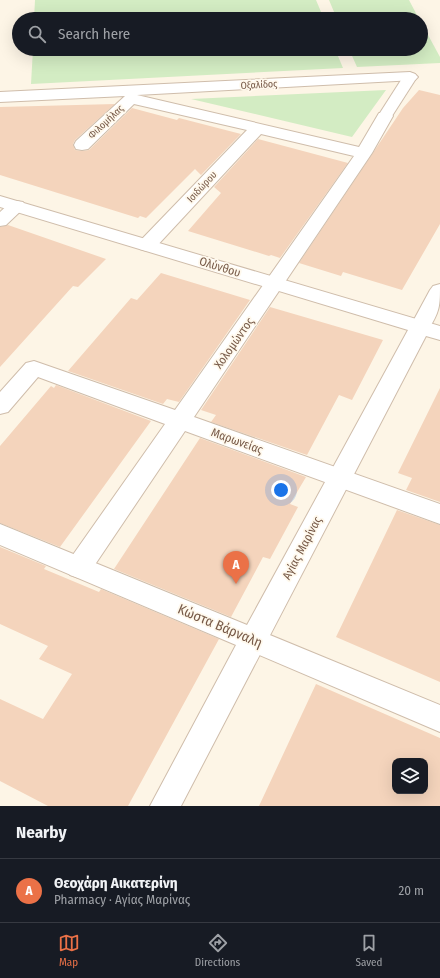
<!DOCTYPE html>
<html lang="en">
<head>
<meta charset="utf-8">
<style>
  body { margin:0; font-family:"Fira Sans Condensed",sans-serif; background:#242831; color:#f1f3f6 }
  .controls { position:absolute; right:12px; bottom:12px; display:grid; overflow:hidden; border-radius:8px; box-shadow:0 4px 16px #0002 }
  .controls button { width:36px; height:36px; display:grid; place-items:center; padding:0; border:0; border-bottom:1px solid #363941; background:#171b24; color:#f1f3f6; font:20px sans-serif }
  .you { position:absolute; left:281px; top:490px; width:14px; height:14px; margin:-10px; border:3px solid #fff; border-radius:50%; background:#1a73e8; box-shadow:0 0 0 6px #1a73e833 }
  .badge { display:grid; place-items:center; width:26px; height:26px; border-radius:50%; background:#eb7147; color:#fff; font-size:13px; font-weight:700 }
  .pin { position:absolute; translate:-50% -33px; filter:drop-shadow(0 1px 2px #0008) }
  .pin::after { content:''; position:absolute; top:21px; width:14px; height:12px; background:inherit; clip-path:polygon(0 0,100% 0,50% 100%) }
  .list { margin:0; padding:0; list-style:none }
  h2 { display:flex; justify-content:space-between; align-items:center; height:52px; margin:0; padding:0 16px; font-size:17px }
  h2 small { font-size:13px; font-weight:400; color:#9ea1a6 }
  .list li { display:grid; grid-template-columns:26px 1fr auto; gap:12px; align-items:center; box-sizing:border-box; height:64px; padding:0 16px; border-top:1px solid #363941 }
  .list b { display:block; font-size:15px; white-space:nowrap }
  .list p { margin:0; font-size:13px; white-space:nowrap; color:#9ea1a6 }
  .list em { font-size:13px; font-style:normal; color:#9ea1a6 }
  .icon { flex:none; width:22px; height:22px; fill:none; stroke:currentColor; stroke-width:2; stroke-linecap:round; stroke-linejoin:round }
  .map { position:relative; flex:none; width:440px; height:806px; overflow:hidden }
  .search { position:absolute; background:#171b24; box-shadow:0 4px 16px #0002; left:12px; right:12px; top:12px; height:44px; display:flex; align-items:center; gap:10px; box-sizing:border-box; padding:0 14px; border-radius:22px; color:#9ea1a6; font-size:15px }
  .sheet { height:116px; background:#171b24 }
  nav { display:flex; justify-content:space-around; align-items:center; box-sizing:border-box; height:56px; border-top:1px solid #363941; background:#171b24; font-size:11px; color:#9ea1a6 }
  nav a { display:grid; justify-items:center; gap:2px }
  nav .on { color:#eb7147 }
  .map>svg:first-child { display:block }
</style>
</head>
<body>
<div class="map">
<svg width="440" height="806" viewBox="0 0 440 806">
  <rect width="100%" height="100%" fill="#fdf5e6"/>
  <!-- green -->
  <path fill="#d3ecc3" d="M35 0H316L324 19H34Z
    M329 0H409L419 19H337Z
    M421 22 440 57V63L357 67 349 49H421Z
    M33 49H335L343 68 31 84Z
    M386 90 352 137 191 99Z"/>
  <!-- building -->
  <path fill="#f4d4bc" fill-rule="evenodd" d="M419 90 440 95V224L402 290 343 272 341 276 299 263 403 108Z
    M115 104 75 140 73 144 75 150 82 151 89 150 132 108 177 120 179 118 241 134 201 175 195 169 146 218 140 216 138 218 0 175V107Z
    M258 139 348 163 280 258 271 255 269 256 188 231 221 193 214 187Z
    M8 225 106 259 78 287 73 286 0 367V227Z
    M161 273 250 300 179 402 167 399 163 404 68 371 131 298 137 300Z
    M270 307 383 340 352 400 339 395 307 455 211 422 216 415 201 410Z
    M56 385 151 421 60 547 0 523V446L51 386 54 388Z
    M440 388V502L406 490 412 478 398 473Z
    M200 438 306 477 290 504 298 507 270 559 263 557 231 617 114 569Z
    M397 510 440 525V682L336 637Z
    M0 547 46 566 44 569 99 592 101 589 219 639 128 806H48L0 781V699L43 719 72 674 39 659 48 646 0 624Z
    M316 684 440 738V806H259ZM395 761H425V791H395Z"/>
  <g fill="none" stroke-linecap="round" stroke-linejoin="round">
    <!-- pedestrian casing -->
    <g stroke="#cfbdab" stroke-width="2">
      <path id="pedestrian" d="M410 73 415 74 417 77 392 116 390 119H380L378 116 403 77 405 74Z"/>
    </g>
    <!-- minor casing -->
    <g stroke="#cfbdab" stroke-width="2">
      <path id="minor" d="M410 72 415 74 418 77 415 80 137 95 359 147 379 113H391L393 116 372 153 194 417 440 504V524L185 431 88 575 79 578 70 575 66 567 70 559 165 424 38 377 8 412 0 414V392L26 363 34 361 175 410 354 156 261 134 154 249 147 251 140 249 138 245 140 241 247 130 134 104 88 149 82 150 76 149 74 145 76 141 125 96 0 102V92Z
        M17 201 23 202 26 206 6 225 0 226V212L11 202Z
        M440 284C440 307 440 311 427 332L420 334 413 332 410 327 430 290 433 286Z
        M253 628 440 705V732L243 648 239 640 243 632Z"/>
    </g>
    <!-- tertiary casing -->
    <g stroke="#cfbdab" stroke-width="2">
      <path id="tertiary" d="M0 196 440 326V340L426 336 181 806H150L236 645 0 545V524L247 625 408 330 0 207Z"/>
    </g>
    <!-- pedestrian -->
    <use href="#pedestrian" fill="#fff" fill-rule="evenodd"/>
    <!-- minor -->
    <use href="#minor" fill="#fff" fill-rule="evenodd"/>
    <!-- tertiary -->
    <use href="#tertiary" fill="#fff" fill-rule="evenodd"/>
  </g>
  <g text-anchor="middle" dominant-baseline="central" stroke-width="3.5" stroke-linejoin="round" paint-order="stroke">
    <!-- far-street labels -->
    <g font-size="10" fill="#785b49" stroke="#fff9ed">
      <text transform="translate(259 85) rotate(-3)">Οξαλίδος</text>
      <text transform="translate(106 122) rotate(-43)">Φιλομήλας</text>
      <text transform="translate(202 187) rotate(-47)">Ισιδώρου</text>
    </g>
    <!-- street labels -->
    <g font-size="12" fill="#785b49" stroke="#fff9ed">
      <text transform="translate(220 267) rotate(17)">Ολύνθου</text>
      <text transform="translate(234 343) rotate(-55)">Χολομώντος</text>
      <text transform="translate(237 441) rotate(20)">Μαρωνείας</text>
      <text transform="translate(302 548) rotate(-62)">Αγίας Μαρίνας</text>
    </g>
    <!-- near-street labels -->
    <g font-size="14" fill="#785b49" stroke="#fff9ed">
      <text transform="translate(220 626) rotate(23)">Κώστα Βάρναλη</text>
    </g>
  </g>
</svg>
<div class="controls">
<button><svg class="icon" aria-label="layers" viewBox="0 0 24 24"><path d="M12 4l9 5-9 5-9-5zM3 14l9 5 9-5"/></svg></button>
</div>
<div class="you"></div>
<div class="pin badge" style="left:236px;top:584px">A</div>
<div class="search"><svg class="icon" aria-label="search" viewBox="0 0 24 24"><circle cx="10" cy="10" r="6"/><path d="M15 15l6 6"/></svg>Search here</div>
</div>
<section class="sheet">
<h2>Nearby<small></small></h2>
<ul class="list">
<li><span class="badge">A</span><div><b>Θεοχάρη Αικατερίνη</b><p>Pharmacy · Αγίας Μαρίνας</p></div><em>20 m</em></li>
</ul>
</section>
<nav>
<a class="on"><svg class="icon" aria-label="map" viewBox="0 0 24 24"><path d="M3 6l6-2 6 2 6-2v14l-6 2-6-2-6 2zM9 4v14M15 6v14"/></svg>Map</a>
<a><svg class="icon" aria-label="directions" viewBox="0 0 24 24"><path d="M12 3l9 9-9 9-9-9zM9 14v-3h6M13 9l2 2-2 2"/></svg>Directions</a>
<a><svg class="icon" aria-label="saved" viewBox="0 0 24 24"><path d="M7 4h10v16l-5-4-5 4z"/></svg>Saved</a>
</nav>
</body>
</html>
